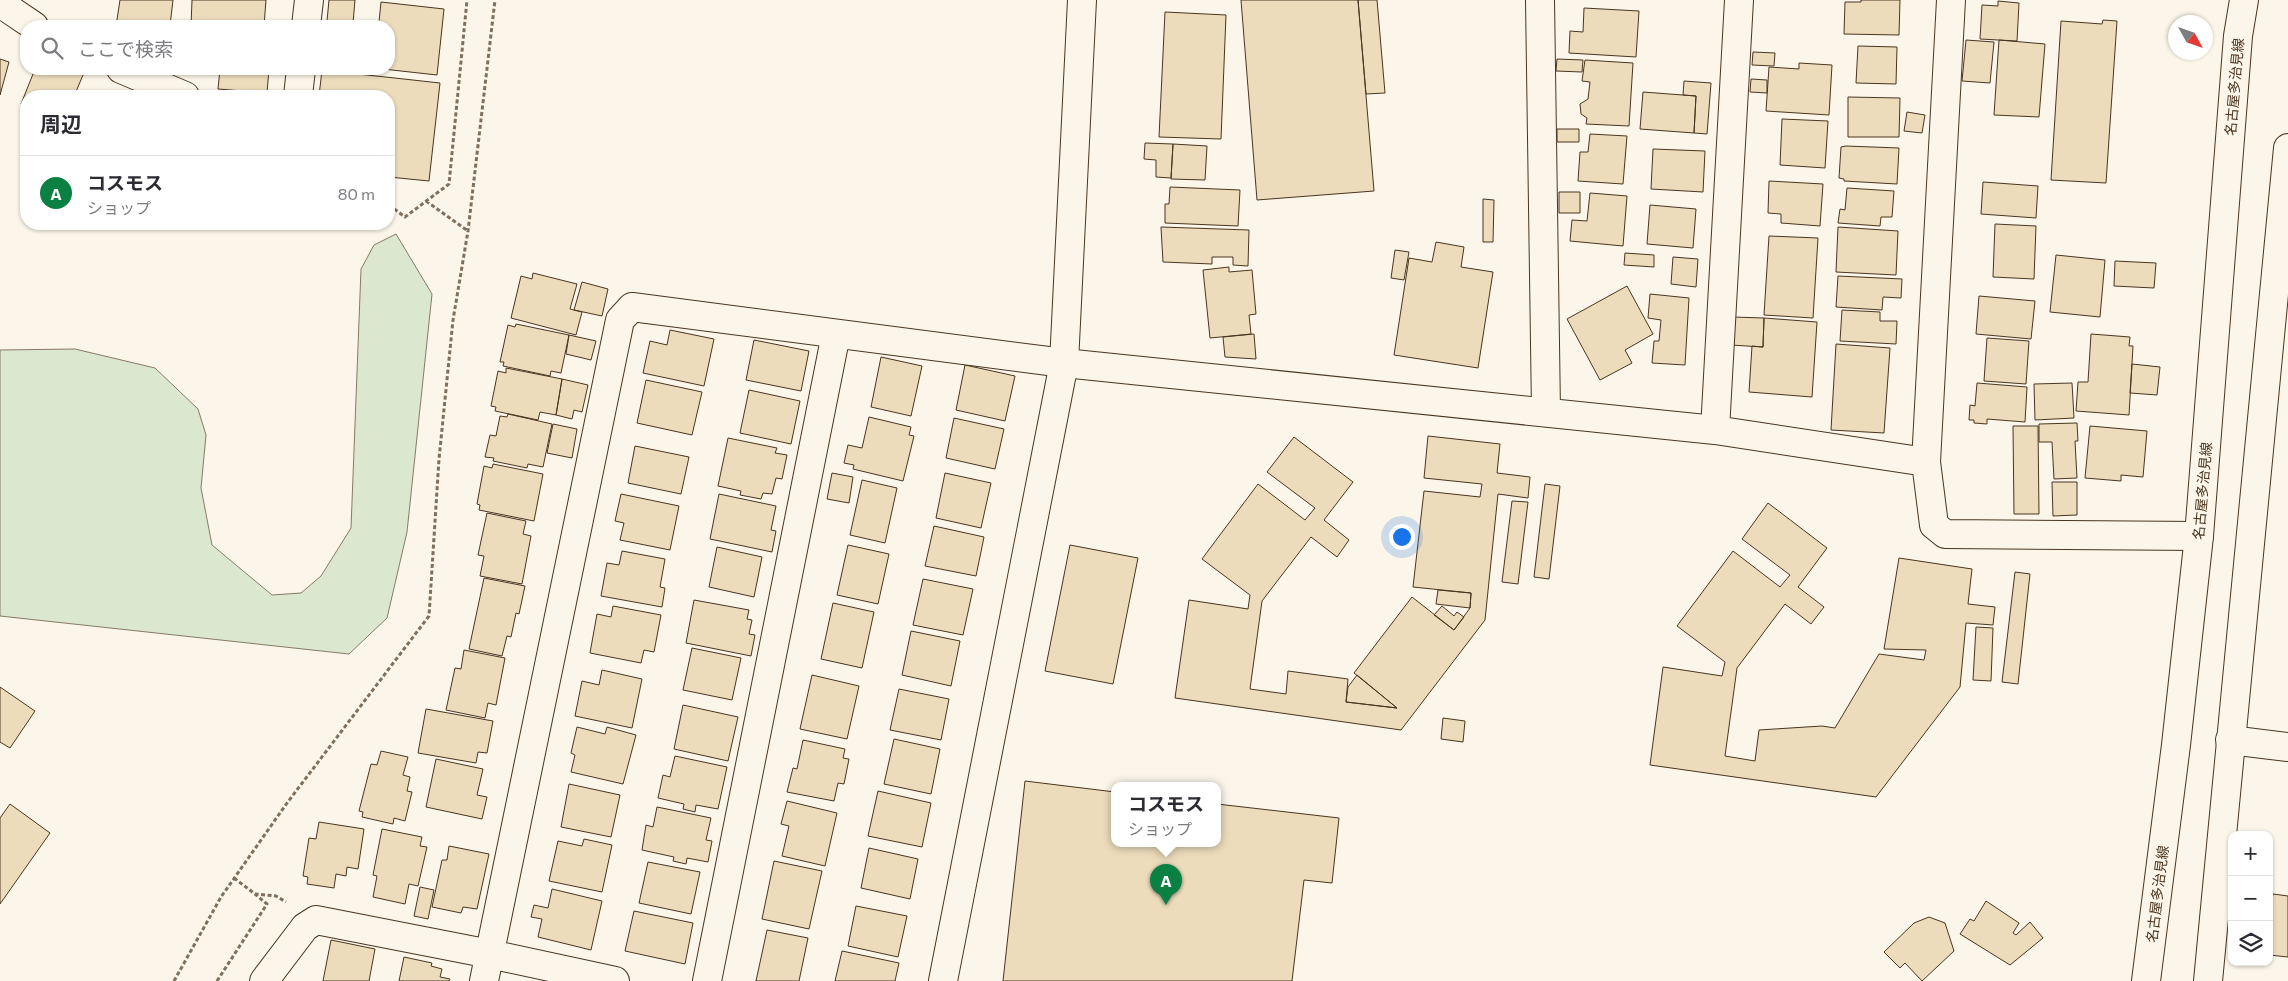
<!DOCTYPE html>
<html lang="ja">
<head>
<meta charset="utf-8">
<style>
  body { margin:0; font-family:Commissioner,"Noto Sans JP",sans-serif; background:#f7f7f7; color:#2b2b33 }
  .controls { position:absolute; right:15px; bottom:15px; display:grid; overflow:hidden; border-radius:10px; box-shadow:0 1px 4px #0004 }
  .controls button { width:45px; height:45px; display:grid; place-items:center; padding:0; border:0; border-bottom:1px solid #e1e1e2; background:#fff; color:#2b2b33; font:25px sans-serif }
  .compass { position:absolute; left:2168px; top:15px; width:45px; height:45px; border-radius:50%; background:#fff; box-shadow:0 1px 4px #0004; rotate:130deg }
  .you { position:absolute; left:1401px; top:536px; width:18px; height:18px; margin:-12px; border:4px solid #fff; border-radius:50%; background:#1a73e8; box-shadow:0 0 0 8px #1a73e833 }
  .badge { display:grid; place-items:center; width:32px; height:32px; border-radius:50%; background:#0b8043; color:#fff; font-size:16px; font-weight:700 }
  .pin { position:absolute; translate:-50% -41px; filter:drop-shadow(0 1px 2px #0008) }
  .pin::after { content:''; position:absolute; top:26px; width:18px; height:15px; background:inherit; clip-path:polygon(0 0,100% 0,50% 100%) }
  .popup { position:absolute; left:1111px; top:782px; width:110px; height:65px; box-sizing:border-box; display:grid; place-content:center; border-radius:10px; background:#fff; filter:drop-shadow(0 1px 4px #0005); font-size:16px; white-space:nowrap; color:#7c7c81 }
  .popup b { font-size:19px; color:#2b2b33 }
  .popup::after { content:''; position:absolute; left:50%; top:100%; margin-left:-10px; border:10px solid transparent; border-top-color:#fff }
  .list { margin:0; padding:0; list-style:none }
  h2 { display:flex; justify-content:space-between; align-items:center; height:65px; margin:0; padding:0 20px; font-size:21px }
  h2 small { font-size:16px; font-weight:400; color:#7c7c81 }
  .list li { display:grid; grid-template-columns:32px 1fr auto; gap:15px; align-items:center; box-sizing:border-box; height:75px; padding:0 20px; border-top:1px solid #e1e1e2 }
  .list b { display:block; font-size:19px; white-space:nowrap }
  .list p { margin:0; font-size:16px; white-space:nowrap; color:#7c7c81 }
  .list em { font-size:16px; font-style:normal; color:#7c7c81 }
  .icon { flex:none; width:28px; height:28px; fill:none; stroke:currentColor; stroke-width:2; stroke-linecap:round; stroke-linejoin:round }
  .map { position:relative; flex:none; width:2288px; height:981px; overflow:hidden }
  .search { position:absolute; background:#fff; box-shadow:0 1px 4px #0004; left:20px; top:20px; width:375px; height:55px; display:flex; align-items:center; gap:12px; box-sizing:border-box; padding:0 18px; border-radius:20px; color:#7c7c81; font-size:19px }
  .panel { position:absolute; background:#fff; box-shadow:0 1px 4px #0004; left:20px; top:90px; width:375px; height:140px; border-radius:20px }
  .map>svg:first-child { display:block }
</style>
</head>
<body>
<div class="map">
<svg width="2288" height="981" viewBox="0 0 2288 981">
  <rect width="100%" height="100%" fill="#fbf6e9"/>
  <!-- green -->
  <path fill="#dce7d0" stroke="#887966" d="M396 234 432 294 407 532 387 618 349 654 0 616V350L75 349 155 368 198 409 206 435 201 488 212 545 272 595 301 593 321 576 351 528 361 269 374 245Z"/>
  <!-- building -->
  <path fill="#ecdcbc" stroke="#4a3520" d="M120 0H173L170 26H116Z
    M192 0H266L264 26H191Z
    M329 0H355L353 23 327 21Z
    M1241 0H1358L1374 191 1257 200Z
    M1358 0H1377L1385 93 1366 94Z
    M1861 0H1900L1899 35 1844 34 1845 2H1861Z
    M1998 1 2019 3 2017 41 1980 39 1982 5 1998 6Z
    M381 2 444 9 437 75 383 69H389V26H373V22H379Z
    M1584 8 1639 11 1636 57 1569 53 1570 31 1583 32Z
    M1165 12 1226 15 1221 139 1159 137Z
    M2103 20 2117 21 2106 183 2051 180 2061 21 2102 24Z
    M1966 40 1994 42 1990 83 1962 81Z
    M1999 40 2045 44 2039 117 1994 115Z
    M1858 46 1897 47 1896 84 1856 83Z
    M1753 52 1775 53 1774 66 1752 65Z
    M0 59 9 62 0 95Z
    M1557 59 1583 60 1582 72 1556 71Z
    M1585 60 1633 63 1629 126 1586 124 1587 118 1581 114 1580 104 1588 99 1590 82 1582 81Z
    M1799 63 1832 65 1829 115 1766 111 1769 67 1799 69Z
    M35 69H68L83 75 75 94 72 93 70 96H26V106L21 104Z
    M220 69H269L267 93 218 89Z
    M322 70 440 83 429 181 389 177V96H319Z
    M1751 79 1767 80V93L1750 92Z
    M1684 81 1711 83 1707 134 1694 133 1696 96 1683 95Z
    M1643 92 1696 96 1694 133 1640 129Z
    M1848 97 1900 98 1899 137H1848Z
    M1907 112 1925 115 1922 133 1904 131Z
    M1782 119 1828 121 1825 168 1780 165Z
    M1557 129H1579V142H1557Z
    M1590 134 1627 136 1623 184 1578 181 1580 152H1588Z
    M1145 143 1173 144 1171 178 1156 177V160L1144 159Z
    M1173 144 1207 146 1205 180 1171 179Z
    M1846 146 1899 148 1897 184 1844 181V179L1839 178 1841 147Z
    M1653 149 1705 151 1703 192 1651 189Z
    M1769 181 1823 184 1820 226 1781 223V214L1768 213Z
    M1983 182 2038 186 2036 218 1981 214Z
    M1170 187 1240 190 1238 226 1165 223V204H1169Z
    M1847 188 1894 191 1892 217H1881L1880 226 1838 223 1840 209 1845 210Z
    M1559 192H1580V213H1559Z
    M1590 193 1627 196 1623 246 1570 241 1572 220 1587 221Z
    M1483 199 1494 200 1493 242H1483Z
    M1650 205 1696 209 1693 248 1647 244Z
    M1995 224 2036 226 2034 279 1993 277Z
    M1161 227 1249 230 1248 266 1233 265V257H1212V264L1163 262Z
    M1838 227 1898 231 1896 275 1836 272Z
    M1769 236 1818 238 1813 318 1764 315Z
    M1436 242 1464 247 1461 267 1493 272 1478 368 1394 355 1409 258 1432 262Z
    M1395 250 1409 252 1404 280 1391 278Z
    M1625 253 1654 255V267L1624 265Z
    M2056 255 2105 260 2100 317 2050 312Z
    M1673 257 1698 259 1696 287 1671 284Z
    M2115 261 2156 263 2154 288 2114 286Z
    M1229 267V272L1252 270 1256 314 1249 315 1251 334 1210 338 1203 270Z
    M533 273 577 284 570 309 582 312 576 335 511 318 521 276 532 279Z
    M1838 276 1902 279 1901 298 1883 297 1882 310 1836 307Z
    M582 282 608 289 602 316 574 310Z
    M1627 286 1653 334 1625 350 1632 363 1600 380 1567 319Z
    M1650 294 1689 298 1685 365 1652 363 1654 341H1659L1661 320 1648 318Z
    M1979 296 2035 301 2031 339 1976 334Z
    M1842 310 1880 312V321H1897L1896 344 1840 341Z
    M1733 317 1764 318 1763 347 1731 345Z
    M1764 318 1817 322 1812 397 1749 392 1752 346 1763 347Z
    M516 324 569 335 561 373 551 371 550 376 503 366 504 362H500L508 325 515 327Z
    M670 330 714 339 704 386 643 373 650 341 667 345Z
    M1254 334 1256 359 1225 357 1223 337Z
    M2091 334 2130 337 2129 346H2133L2129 415 2076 411 2078 382H2088Z
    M569 335 596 341 591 360 566 354Z
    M1987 338 2029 341 2026 384 1984 381Z
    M754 340 809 351 801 391 746 380Z
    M1836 344 1890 348 1884 433 1831 430Z
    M881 357 922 366 911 416 871 407Z
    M2132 364 2160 367 2157 395 2130 393Z
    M965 365 1015 376 1005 421 956 410Z
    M506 368 562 379 556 415 540 412 538 420 495 411 496 407 491 406 498 371 506 373Z
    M562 379 588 385 582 412 574 410 572 419 556 415Z
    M646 380 702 392 692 435 637 423Z
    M1977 383 2027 387 2025 422 1987 419V424L1974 423V420H1969L1970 405 1975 406Z
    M2072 383 2074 418 2035 420 2034 384Z
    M749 390 800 401 791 444 740 433Z
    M508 414 552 424 543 467 528 464 527 468 493 461 494 458 485 457 490 435 496 436 500 416 507 417Z
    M869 417 911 427 909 435 914 436 903 481 853 469 854 465 844 463 848 445 862 448Z
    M954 418 1004 429 995 469 946 458Z
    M2077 423 2078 441H2075L2077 478 2054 479 2052 442H2039V424Z
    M553 424 577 429 572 458 547 453Z
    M2013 426H2038L2039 514H2014Z
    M2090 426 2147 431 2143 477 2121 475V481L2085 478Z
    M1428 436 1500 444 1497 473 1530 477 1528 498 1498 494 1485 620 1401 730 1175 698 1189 600 1248 609 1250 595 1202 559 1258 484 1305 520 1315 508 1267 472 1294 437 1353 482 1324 520 1349 540 1337 557 1311 537 1262 601 1250 689 1286 694 1288 671 1348 679 1346 702 1397 708 1354 673 1412 597 1454 630 1470 608 1471 593 1413 587 1424 491 1480 497 1482 484 1424 478Z
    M728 438 777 448 775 453 787 455 782 479 776 478 772 494 763 493 761 499 740 495 741 491 718 486Z
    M635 446 689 457 681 494 628 483Z
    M493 464 543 474 534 521 479 510 480 505 477 504 484 466 492 468Z
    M832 473 853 477 849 503 827 499Z
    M945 473 991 483 981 528 936 518Z
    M862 480 897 488 885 543 850 535Z
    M2052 482H2077V515L2053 516Z
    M1545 484 1560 486 1549 579 1534 577Z
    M621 494 679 506 670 550 620 540 624 523 615 521Z
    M719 494 776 506 771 530 776 531 772 552 710 539Z
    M1512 501 1528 502 1518 584 1502 582Z
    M1768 503 1827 548 1798 587 1824 607 1811 624 1785 604 1737 668 1725 756 1755 761 1759 730 1822 726 1835 728 1879 654 1924 660 1926 650 1884 649 1899 558 1972 569 1968 604 1995 607 1993 625 1966 623 1960 687 1876 797 1650 765 1663 667 1722 676 1725 662 1677 626 1733 551 1780 587 1790 575 1742 539Z
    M487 513 526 521 523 534 531 536 522 584 480 576 484 556 478 555Z
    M934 526 984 537 976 576 925 566Z
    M848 545 889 554 878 604 837 595Z
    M1070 545 1138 558 1113 684 1045 671Z
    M717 547 762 557 754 597 709 587Z
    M622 551 665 559 660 587 665 588 662 607 601 596 607 563 619 565Z
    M2015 572 2030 574 2018 684 2002 682Z
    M484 578 525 586 519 614 516 613 511 637 507 636 502 656 469 649Z
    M923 579 973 589 963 635 913 625Z
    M1438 590 1471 593 1470 608 1436 604Z
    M694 600 749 610 747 619 752 620 749 634 755 635 751 656 686 643Z
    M833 603 874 612 862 668 821 659Z
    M613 606 661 615 654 652 644 650 641 663 590 653 597 614 611 617Z
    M1442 606 1454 616 1457 612 1464 617 1454 630 1434 615Z
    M1976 627 1993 628 1991 681 1973 680Z
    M911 631 960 641 951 686 902 675Z
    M692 648 741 658 732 700 683 690Z
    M464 650 505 658 496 705 488 703 485 718 446 710 455 668 461 669Z
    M602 670 642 679 632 728 575 716 582 681 599 685Z
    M812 675 859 686 847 739 800 729Z
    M1357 675 1397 708 1346 702 1348 687Z
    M0 687 35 711 10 748 0 742Z
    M899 689 949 699 941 740 890 730Z
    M683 705 738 717 728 761 674 749Z
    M426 709 493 721 487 753 478 752 476 763 418 753Z
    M1443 718 1465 721 1463 742 1441 739Z
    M577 727 605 734 607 727 636 735 623 784 571 772 575 755 571 753Z
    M894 739 940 749 931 794 884 784Z
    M803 740 845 749 843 758 849 759 844 784 838 783 834 801 787 792 793 768 797 769Z
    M381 751 408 757 403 775 410 777 407 791 412 792 405 821 394 818 393 824 362 817 363 812 359 811 371 764 377 765Z
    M675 756 727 767 718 809 696 805 695 812 683 809 684 804 658 798 663 775 670 777Z
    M436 759 483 769 477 795 487 797 482 819 426 807Z
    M1025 781 1115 792V844H1217V804L1339 818 1332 883 1304 880 1292 981H1003Z
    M569 784 620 795 611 837 561 827Z
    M878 791 931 803 922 847 868 836Z
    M787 801 837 813 825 866 782 856 789 826 781 824Z
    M10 804 50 833 0 904V818Z
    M657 807 711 818 706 840 712 841 708 862 687 858 686 864 673 861 674 857 642 850 646 825 653 827Z
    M319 822 364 829 358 869 347 867 346 876 336 874 334 888 307 884 308 877 303 876 309 838 316 839Z
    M382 829 422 837 420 846 427 847 418 886 409 884 405 904 373 897 377 876 373 875Z
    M584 839 612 845 602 892 549 881 558 841 582 846Z
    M449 846 489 854 477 909 463 907 461 913 432 907 442 860H447Z
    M869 848 918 859 910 899 861 888Z
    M774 861 822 871 809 929 762 919Z
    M648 862 700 872 691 914 639 903Z
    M420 887 434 890 428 919 414 916Z
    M552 889 602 901 591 950 538 937 542 919 531 917 534 905 548 908Z
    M2273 894 2288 896V957L2269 955V915Z
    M1986 901 2019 923 2013 933 2016 935 2030 922 2043 938 2010 965 1960 934 1970 919 1974 921Z
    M856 906 907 916 898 957 848 946Z
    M634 911 693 923 685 964 625 951Z
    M1929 917 1945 923 1954 951 1922 981 1905 963 1900 968 1884 952 1914 923Z
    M767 930 808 938 799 981H756Z
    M331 940 375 949 369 981H323Z
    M842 951 899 963 895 981H835Z
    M404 957 432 963 431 966 442 969 440 977 450 979 449 981H399Z"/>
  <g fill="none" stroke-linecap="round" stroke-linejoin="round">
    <!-- street casing -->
    <g stroke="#4a3520" stroke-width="30">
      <path id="street" d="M1540 0 1546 412
        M1951 0 1926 462 1934 525 1945 534 2199 536
        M0 3 34 26
        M306 26 309 0
        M121 69 185 96
        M298 96 301 69
        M1715 430 1739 0
        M2230 740 2288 747
        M264 981 305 927 316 920 490 954 615 981
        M484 981 620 320 632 307 1064 363 1715 430 1926 462
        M707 981 836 334"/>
    </g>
    <!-- secondary casing -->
    <g stroke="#4a3520" stroke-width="30">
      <path id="secondary" d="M943 981 1064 363 1082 0"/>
    </g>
    <!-- primary casing -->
    <g stroke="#4a3520" stroke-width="30">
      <path id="primary" d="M2146 981 2176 745 2199 536 2238 36 2244 0
        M2208 981 2288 148"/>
    </g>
    <!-- path -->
    <path stroke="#7f6f5c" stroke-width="3" stroke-dasharray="4 2.5" stroke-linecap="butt" d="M426 201 468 231
      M389 205 405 217 449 184 467 0
      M234 878 255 894 276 896 286 902
      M174 981 221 897 287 803 429 616 439 459 453 320 468 231 495 0
      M217 981 267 904 255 894"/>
    <!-- street -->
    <use href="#street" stroke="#fbf6e9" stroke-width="28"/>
    <!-- secondary -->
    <use href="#secondary" stroke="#fbf6e9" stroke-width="28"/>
    <!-- primary -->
    <use href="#primary" stroke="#fbf6e9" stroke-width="28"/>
  </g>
  <g text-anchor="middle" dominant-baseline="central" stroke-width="4" stroke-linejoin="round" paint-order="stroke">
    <!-- street labels -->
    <g font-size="14" fill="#4a3520" stroke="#fbf6e9">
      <text transform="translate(2234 87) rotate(-85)">名古屋多治見線</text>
      <text transform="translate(2202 491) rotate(-85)">名古屋多治見線</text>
      <text transform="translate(2157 894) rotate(-83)">名古屋多治見線</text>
    </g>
  </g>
</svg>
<div class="controls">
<button>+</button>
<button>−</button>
<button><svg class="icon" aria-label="layers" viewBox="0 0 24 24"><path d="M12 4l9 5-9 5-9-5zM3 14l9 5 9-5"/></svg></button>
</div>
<svg class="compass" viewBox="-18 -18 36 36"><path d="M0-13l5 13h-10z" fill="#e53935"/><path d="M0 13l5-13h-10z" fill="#7c7c81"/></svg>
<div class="you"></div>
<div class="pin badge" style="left:1166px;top:905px">A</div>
<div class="popup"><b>コスモス</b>ショップ</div>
<div class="search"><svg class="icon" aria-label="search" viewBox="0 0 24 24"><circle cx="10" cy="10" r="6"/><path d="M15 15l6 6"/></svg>ここで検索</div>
<section class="panel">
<h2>周辺<small></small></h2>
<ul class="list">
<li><span class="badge">A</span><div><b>コスモス</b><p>ショップ</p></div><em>80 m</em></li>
</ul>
</section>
</div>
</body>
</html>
